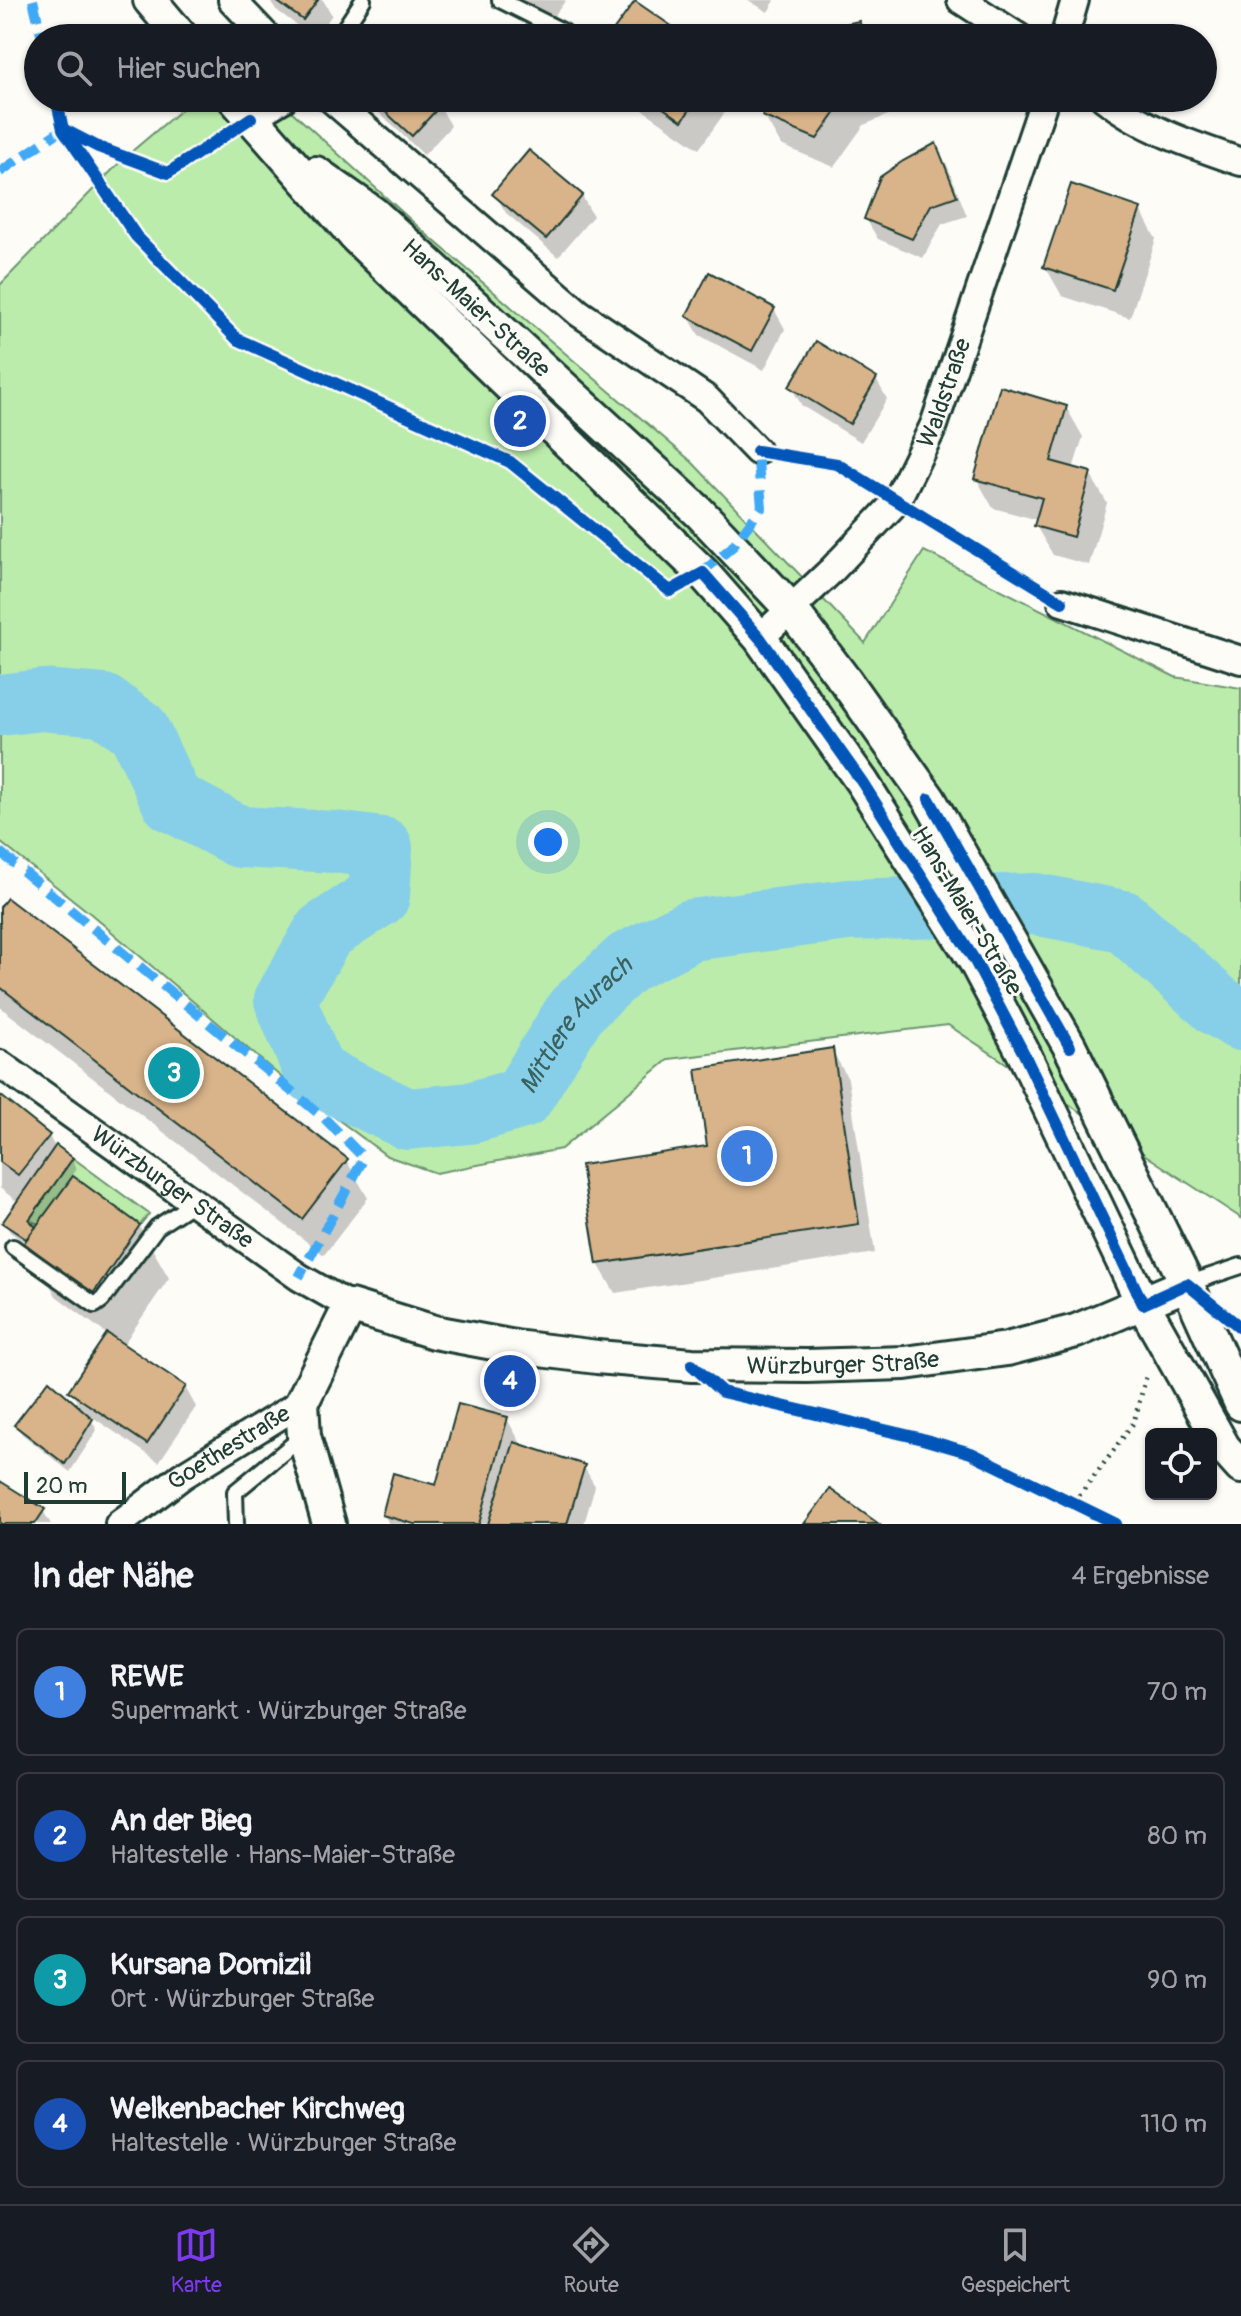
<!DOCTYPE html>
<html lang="de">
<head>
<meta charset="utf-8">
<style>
  body { margin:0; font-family:Pangolin,sans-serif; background:#242831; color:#f1f3f6 }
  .controls { position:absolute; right:24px; bottom:24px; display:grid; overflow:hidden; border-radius:12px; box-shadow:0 2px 6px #0004 }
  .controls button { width:72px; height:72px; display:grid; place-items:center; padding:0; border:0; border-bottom:2px solid #363941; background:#171b24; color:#f1f3f6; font:40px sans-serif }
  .scale { position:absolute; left:24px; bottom:20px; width:102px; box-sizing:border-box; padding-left:8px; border:4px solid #1f3d34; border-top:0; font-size:22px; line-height:28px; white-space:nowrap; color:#1f3d34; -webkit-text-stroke:6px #fdfcf7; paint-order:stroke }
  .you { position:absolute; left:548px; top:842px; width:28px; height:28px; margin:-20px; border:6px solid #fff; border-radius:50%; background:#1a73e8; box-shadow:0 0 0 12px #1a73e833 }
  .badge { display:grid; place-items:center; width:52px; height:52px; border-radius:50%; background:#7c3aed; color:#fff; font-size:26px; font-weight:700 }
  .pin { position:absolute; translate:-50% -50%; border:4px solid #fff; box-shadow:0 2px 8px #0006 }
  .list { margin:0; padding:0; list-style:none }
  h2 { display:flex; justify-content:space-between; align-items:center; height:104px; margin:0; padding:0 32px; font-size:34px }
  h2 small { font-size:26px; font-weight:400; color:#9ea1a6 }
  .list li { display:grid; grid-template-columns:52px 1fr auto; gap:24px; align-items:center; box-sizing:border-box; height:128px; margin:0 16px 16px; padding:0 16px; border:2px solid #363941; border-radius:12px }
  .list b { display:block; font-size:30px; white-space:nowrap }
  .list p { margin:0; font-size:26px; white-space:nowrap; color:#9ea1a6 }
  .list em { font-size:26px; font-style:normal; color:#9ea1a6 }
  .icon { flex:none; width:44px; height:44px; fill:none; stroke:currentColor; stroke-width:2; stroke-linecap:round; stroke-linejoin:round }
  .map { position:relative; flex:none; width:1241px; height:1524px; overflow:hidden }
  .search { position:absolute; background:#171b24; box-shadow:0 2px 6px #0004; left:24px; right:24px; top:24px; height:88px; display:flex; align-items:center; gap:20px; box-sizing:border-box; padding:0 28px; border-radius:44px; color:#9ea1a6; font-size:30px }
  .sheet { height:680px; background:#171b24 }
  nav { display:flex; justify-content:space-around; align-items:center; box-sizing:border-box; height:112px; border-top:2px solid #363941; background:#171b24; font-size:22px; color:#9ea1a6 }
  nav a { display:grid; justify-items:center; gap:4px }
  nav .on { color:#7c3aed }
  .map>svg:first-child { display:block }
</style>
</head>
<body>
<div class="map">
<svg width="1241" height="1524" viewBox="0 0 1241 1524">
  <rect width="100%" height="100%" fill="#fdfcf7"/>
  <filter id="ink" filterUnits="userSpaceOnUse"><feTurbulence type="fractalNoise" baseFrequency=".0125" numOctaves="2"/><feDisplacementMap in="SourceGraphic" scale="16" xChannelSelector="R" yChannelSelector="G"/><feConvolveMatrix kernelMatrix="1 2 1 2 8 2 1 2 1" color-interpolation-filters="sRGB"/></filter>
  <g filter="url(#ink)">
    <!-- green -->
    <path fill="#bbecac" stroke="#6d9470" stroke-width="2" d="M195 98H277L425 233 692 462 865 643 924 551 1175 677 1241 688V1218L948 1025 669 1059 561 1149 436 1173 387 1156 281 1077 91 914 0 842V285L124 158Z
      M73 1158 149 1214 140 1225 74 1177 38 1224 29 1220Z"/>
    <!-- shadow -->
    <path fill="#0003" d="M269 0H323L332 15 314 38 275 9Z
      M500 0H566L542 32Z
      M748 0H775L768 12Z
      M370 98H431L440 106 451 126 424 155 378 112Z
      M626 98H735L699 149Z
      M772 98H895L900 110 864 125 834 167 781 145 764 116Z
      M936 146 947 165 967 216 942 224 923 258 878 239 866 219Z
      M495 194 582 196 593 216 558 257 506 213Z
      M1140 209 1156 239 1130 318 1062 296 1045 266Z
      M774 309 785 329 764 370 699 335 688 316Z
      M876 379 887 399 861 442 802 406 791 387Z
      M1066 407 1083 437 1073 469 1090 474 1107 503 1089 565 1053 555 1036 526 1038 520 993 508 976 478Z
      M0 910 346 1160 368 1198 324 1255 0 1007Z
      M832 1050 848 1079 875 1253 615 1293 598 1264 710 1148Z
      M0 1097 49 1136 56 1149 72 1159 77 1169 72 1176 73 1179 139 1226 169 1278 123 1345 185 1387 196 1407 159 1462 88 1414 97 1430 70 1472 22 1434 16 1425 83 1412 71 1391 108 1335 56 1296 26 1243 10 1232 5 1223 19 1203 0 1188Z
      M507 1419 523 1447 584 1467 595 1486 584 1524H389L384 1515 437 1488Z
      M0 1484 43 1511 51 1524H0Z"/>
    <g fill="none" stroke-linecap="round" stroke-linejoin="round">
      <!-- river -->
      <path stroke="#87cfe8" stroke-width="62" id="s1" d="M0 705 42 700 103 705 138 729 172 801 240 837 335 842 382 848 379 896 324 932 285 1000 315 1074 407 1119 470 1113 522 1098 576 1010 628 962 691 930 848 910 1035 904 1123 921 1218 1006 1241 1020"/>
    </g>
    <!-- building -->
    <path fill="#d9b48a" stroke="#1f3d34" stroke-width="2" d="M275 0H318L303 20Z
      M635 1 689 38H608Z
      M859 21 866 38H805L811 32Z
      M370 98H434L441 105 412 136Z
      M649 98H698L682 121Z
      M769 98H846L817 139 762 116Z
      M936 143 957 196 931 205 912 239 864 219 880 177 903 161Z
      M529 150 583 195 546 239 492 194Z
      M1071 184 1141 208 1113 290 1043 267Z
      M709 272 775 308 752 351 686 316Z
      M816 341 877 378 850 424 789 387Z
      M1000 386 1067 406 1051 461 1091 472 1073 537 1034 526 1042 498 974 479Z
      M7 898 348 1159 302 1219 0 987V907Z
      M833 1048 859 1224 597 1264 581 1165 707 1146 696 1069Z
      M0 1095 50 1135 18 1175 0 1162Z
      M56 1145 73 1158 29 1220 36 1227 26 1239 2 1223Z
      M73 1176 140 1225 92 1295 24 1243Z
      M107 1333 186 1386 147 1444 68 1391Z
      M49 1380 93 1419 65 1464 14 1425Z
      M458 1404 508 1417 479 1524H414L382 1515 393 1473 436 1485Z
      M514 1442 585 1465 567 1524H488Z
      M0 1481 45 1509 35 1524H0Z
      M830 1489 879 1524H804Z"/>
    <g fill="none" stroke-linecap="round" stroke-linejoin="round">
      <!-- service casing -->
      <g stroke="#1f3d34" stroke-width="20">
        <path id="service" d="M500 0 564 32
          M338 38 363 0
          M13 1247 95 1305 102 1300 157 1227 195 1202
          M1187 1284 1241 1266
          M236 1524 235 1492 303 1436"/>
      </g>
      <!-- minor casing -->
      <g stroke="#1f3d34" stroke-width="32">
        <g id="minor">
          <path d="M232 0 268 38"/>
          <path d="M961 0 1020 38"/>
          <path d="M1064 38 1075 0"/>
          <path d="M330 98 579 313 707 399 757 451"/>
          <path d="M1104 98C1145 130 1192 145 1241 162"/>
          <path d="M251 118 284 98"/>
          <path d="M1062 602 1241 660"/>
          <path id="s2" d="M760 638 832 570 896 502 934 425 1045 98"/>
          <path id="s3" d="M0 1064 299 1277 350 1306"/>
          <path id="s4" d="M119 1524 182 1476 302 1402"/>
        </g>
      </g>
      <!-- tertiary casing -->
      <g stroke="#1f3d34" stroke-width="38">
        <g id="tertiary">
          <path d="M150 0 182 38"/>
          <path d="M234 98 356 237 703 573 760 638 862 782 975 961 1024 1054 1143 1304 1224 1448 1241 1467"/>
          <path id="s5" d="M316 173 373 213 699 512 790 608 846 682 929 799 1070 1047 1187 1284 1241 1404"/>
          <path id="s6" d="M329 1524 304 1436 302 1402 350 1306 434 1332 515 1347 597 1357 692 1365 807 1366 905 1363 1007 1349 1076 1331 1187 1284"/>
        </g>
      </g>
      <!-- path -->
      <path stroke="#1f3d34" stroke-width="5" stroke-dasharray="2 6" stroke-linecap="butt" d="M1074 1502 1100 1469 1134 1422 1146 1377"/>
      <!-- service -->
      <use href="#service" stroke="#fdfcf7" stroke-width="14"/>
      <!-- minor -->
      <use href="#minor" stroke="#fdfcf7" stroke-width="26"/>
      <!-- tertiary -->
      <use href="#tertiary" stroke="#fdfcf7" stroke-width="32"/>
      <!-- quiet -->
      <path stroke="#3fa9f5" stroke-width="10" stroke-dasharray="20 10" stroke-linecap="butt" d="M33 0 42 38
        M0 172 63 129 68 132
        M699 575 732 547 762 507 757 451 762 452
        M0 852 323 1117 364 1158 299 1277"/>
      <!-- cycleway casing -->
      <g stroke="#fdfcf7" stroke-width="17">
        <path id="cycleway" d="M56 98 63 129 136 236 237 339 510 462 670 591 703 573 760 638 862 782 975 961 1024 1054 1143 1304 1187 1284 1241 1328
          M65 130 98 147 168 173 251 118
          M757 451 837 464 1062 602
          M929 799 1070 1047
          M692 1365 722 1392 919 1438 971 1453 1116 1524"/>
      </g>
      <!-- cycleway -->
      <use href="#cycleway" stroke="#0057b8" stroke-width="12"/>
    </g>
  </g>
  <g text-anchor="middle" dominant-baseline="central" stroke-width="6" stroke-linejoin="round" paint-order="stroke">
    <!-- street labels -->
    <g font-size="24" fill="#1f3d34" stroke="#fdfcf7">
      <text stroke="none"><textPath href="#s5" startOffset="210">Hans-Maier-Straße</textPath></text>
      <text stroke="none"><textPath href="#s2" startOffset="312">Waldstraße</textPath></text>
      <text transform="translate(967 911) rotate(59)">Hans-Maier-Straße</text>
      <text stroke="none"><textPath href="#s3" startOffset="212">Würzburger Straße</textPath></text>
      <text stroke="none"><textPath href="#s6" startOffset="732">Würzburger Straße</textPath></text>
      <text stroke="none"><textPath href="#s4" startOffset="134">Goethestraße</textPath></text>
    </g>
    <!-- water labels -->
    <g font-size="26" font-style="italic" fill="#396261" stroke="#fdfcf7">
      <text stroke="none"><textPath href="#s1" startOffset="1028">Mittlere Aurach</textPath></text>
    </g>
  </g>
</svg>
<div class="controls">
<button><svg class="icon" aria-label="locate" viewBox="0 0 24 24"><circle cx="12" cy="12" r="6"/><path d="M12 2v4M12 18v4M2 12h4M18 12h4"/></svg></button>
</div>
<div class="scale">20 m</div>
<div class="you"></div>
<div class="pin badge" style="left:747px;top:1156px;background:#3f7fe0">1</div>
<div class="pin badge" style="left:520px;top:421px;background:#1a4fb4">2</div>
<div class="pin badge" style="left:174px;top:1073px;background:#0f9aa8">3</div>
<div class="pin badge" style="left:510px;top:1381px;background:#1a4fb4">4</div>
<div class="search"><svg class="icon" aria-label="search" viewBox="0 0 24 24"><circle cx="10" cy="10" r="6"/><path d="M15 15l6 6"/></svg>Hier suchen</div>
</div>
<section class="sheet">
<h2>In der Nähe<small>4 Ergebnisse</small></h2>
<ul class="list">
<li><span class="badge" style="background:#3f7fe0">1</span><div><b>REWE</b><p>Supermarkt · Würzburger Straße</p></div><em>70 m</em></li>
<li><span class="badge" style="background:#1a4fb4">2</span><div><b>An der Bieg</b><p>Haltestelle · Hans-Maier-Straße</p></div><em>80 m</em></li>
<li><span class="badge" style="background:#0f9aa8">3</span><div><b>Kursana Domizil</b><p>Ort · Würzburger Straße</p></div><em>90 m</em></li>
<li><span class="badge" style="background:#1a4fb4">4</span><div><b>Welkenbacher Kirchweg</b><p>Haltestelle · Würzburger Straße</p></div><em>110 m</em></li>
</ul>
</section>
<nav>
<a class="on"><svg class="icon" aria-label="map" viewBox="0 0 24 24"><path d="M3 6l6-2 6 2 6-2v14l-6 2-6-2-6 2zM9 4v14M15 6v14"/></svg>Karte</a>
<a><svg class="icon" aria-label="directions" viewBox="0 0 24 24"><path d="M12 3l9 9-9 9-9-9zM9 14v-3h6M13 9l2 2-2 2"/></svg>Route</a>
<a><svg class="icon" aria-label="saved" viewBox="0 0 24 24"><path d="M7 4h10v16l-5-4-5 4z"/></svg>Gespeichert</a>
</nav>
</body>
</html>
